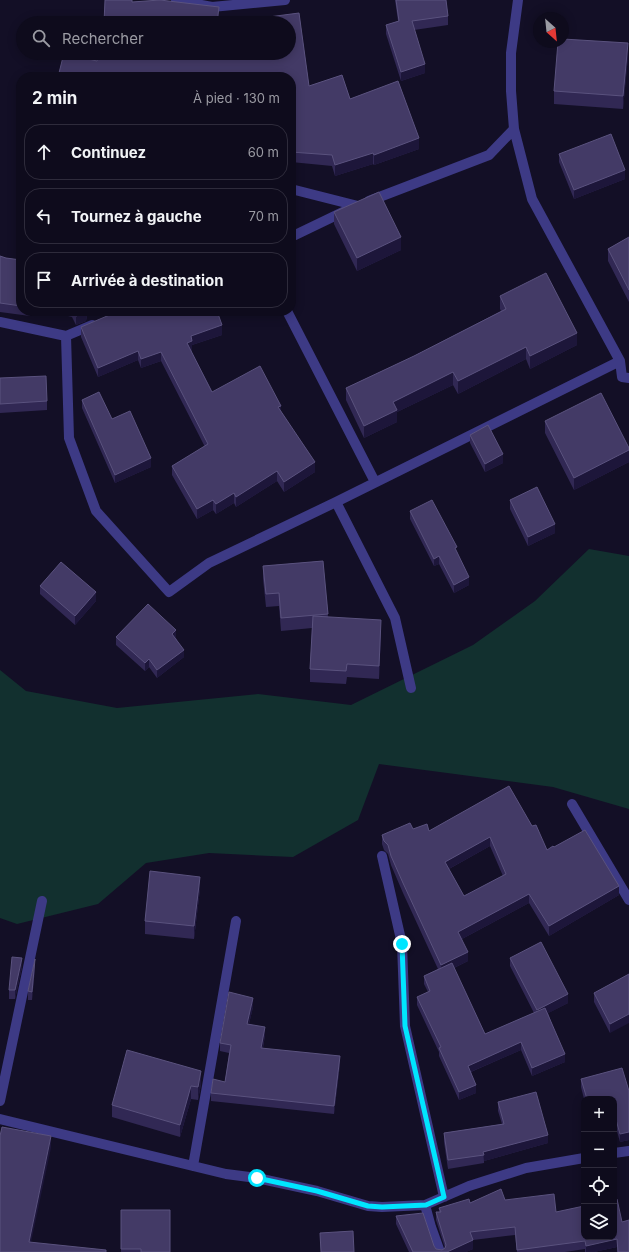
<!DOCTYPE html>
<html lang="fr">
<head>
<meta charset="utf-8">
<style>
  body { margin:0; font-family:Inter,sans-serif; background:#1c1929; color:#f1f3f6 }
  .controls { position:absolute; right:12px; bottom:12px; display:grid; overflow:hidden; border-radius:8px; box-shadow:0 2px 10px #0003 }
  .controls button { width:36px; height:36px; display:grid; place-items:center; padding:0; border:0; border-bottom:1px solid #2e2b3b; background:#0e0b1c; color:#f1f3f6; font:20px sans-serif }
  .compass { position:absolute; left:533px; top:12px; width:36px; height:36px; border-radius:50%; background:#0e0b1c; box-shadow:0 2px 10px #0003; rotate:153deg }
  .stop { position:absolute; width:12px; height:12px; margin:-9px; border:3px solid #00e5ff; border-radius:50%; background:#fff }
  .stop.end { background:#00e5ff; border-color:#fff; box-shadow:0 1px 4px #0008 }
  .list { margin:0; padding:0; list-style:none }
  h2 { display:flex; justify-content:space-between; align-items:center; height:52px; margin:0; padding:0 16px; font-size:17px }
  h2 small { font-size:13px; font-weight:400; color:#9b9ba3 }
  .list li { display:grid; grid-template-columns:26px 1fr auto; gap:12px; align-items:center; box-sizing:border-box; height:56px; margin:0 8px 8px; padding:0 8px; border:1px solid #2e2b3b; border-radius:16px }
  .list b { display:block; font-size:15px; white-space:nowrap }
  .list em { font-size:13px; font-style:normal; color:#9b9ba3 }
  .icon { flex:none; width:22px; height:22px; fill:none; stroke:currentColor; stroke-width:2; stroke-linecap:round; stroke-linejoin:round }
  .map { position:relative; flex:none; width:629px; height:1252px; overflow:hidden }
  .search { position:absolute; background:#0e0b1c; box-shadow:0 2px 10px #0003; left:16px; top:16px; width:280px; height:44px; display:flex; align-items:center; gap:10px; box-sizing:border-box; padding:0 14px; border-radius:22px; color:#9b9ba3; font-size:15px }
  .panel { position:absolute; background:#0e0b1c; box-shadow:0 2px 10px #0003; left:16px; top:72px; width:280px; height:244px; border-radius:16px }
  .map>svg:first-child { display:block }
</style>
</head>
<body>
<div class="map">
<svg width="629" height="1252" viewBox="0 0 629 1252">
  <rect width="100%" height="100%" fill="#130f26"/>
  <!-- green -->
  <path fill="#12302f" d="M589 549 629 556V809L553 787 379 764 358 820 293 857 209 853 146 863 98 904 17 924 0 918V670L26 691 117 708 258 694 351 705 473 645 535 601Z"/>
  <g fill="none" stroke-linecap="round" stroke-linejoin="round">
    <!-- minor -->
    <path stroke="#3d3a85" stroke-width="10" d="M176 0 212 7 285 0
      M518 0 511 53V91L514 129 532 199 620 361 622 377 629 378
      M291 189 358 206
      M369 201 489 155 514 129
      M291 237 345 211
      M287 311 375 482
      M0 322 66 336
      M92 325 66 336 69 438 96 511 169 592 209 563 336 502 620 361
      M336 502 395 618 411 688
      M572 804 629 900
      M382 856 402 944 405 1026 444 1197
      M0 1101 42 901
      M0 1119 226 1174 257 1178 317 1191 368 1206 382 1207 425 1205
      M614 1153 629 1151
      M193 1166 236 921
      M440 1252 431 1227 425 1205 469 1186 526 1168 584 1158"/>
  </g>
  <!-- wall -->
  <path fill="#312854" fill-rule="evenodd" d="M395 0H446L448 16V25L414 30 425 73 401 81 386 34V25L398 21Z
    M299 13 309 86 342 75 350 99 398 81 419 138V149L374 165 373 164 335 176 332 166 291 162V77H58L64 53 97 61 99 53H259L264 54V53H289V23H261V18Z
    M628 56 623 109 554 104V91Z
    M559 154 625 179 574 199 559 162Z
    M334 212 401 250 357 271 334 224Z
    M629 237V302L608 261V249Z
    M0 256 6 258 21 260V311H31L30 316 0 312Z
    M500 296 577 345 530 369 526 359 458 394 453 385 397 412V422L364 438 346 400V388L414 356 501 311 500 309Z
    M48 311H88L86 321 76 325 72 317Z
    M81 327 222 335 192 345V350L191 351 212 392 281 411 315 472 284 492 277 481 236 507 234 503 216 514 213 510 197 519 172 475V466L205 447 161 361 141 368 138 360 98 377 81 337Z
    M0 378 47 401V410L0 413Z
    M82 400 112 419 151 467 115 483 82 408Z
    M545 421 629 448V462L574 490 545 433Z
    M470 435 503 463 485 472 470 443Z
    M510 500 555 533 528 546 510 509Z
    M410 511 457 552 469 585 454 593 439 564 434 566 410 519Z
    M323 561 328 617 381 632 379 679 347 677 346 684 310 682V669L312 628 281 631 279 606 266 607 263 579V566Z
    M40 586 96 601 75 625 40 594Z
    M116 637 176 638 184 657 157 678 149 667 145 671 116 645Z
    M532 826 547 850 554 847 619 895 549 936 529 903 462 939 468 961 454 968 485 1034 534 1013 510 966V958L568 1003 548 1013 565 1062 532 1076 521 1050 471 1072 476 1093 459 1100 439 1056V1052L417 1005V997L428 992 424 984V976L438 969 403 893 391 865 388 854 384 850 382 844V835L413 829 429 831ZM490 846 503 876 464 896 449 869Z
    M200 889 194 939 145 934V921Z
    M22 967 15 999H9V990Z
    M35 968 32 1000H28V991Z
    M629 974 610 1033 594 1002V993Z
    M253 1007 249 1024 265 1035 263 1048 340 1064 334 1114 211 1101V1093L225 1082 229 1053 220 1051V1043Z
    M581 1079 629 1091V1140L620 1142 615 1124 614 1125V1099H584L581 1087Z
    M201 1084 198 1100 191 1099 180 1137 112 1117V1105Z
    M498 1102 548 1143 484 1161V1163L448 1169 444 1142V1133L502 1124 498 1111Z
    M505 1200 556 1212 622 1222 629 1252H617V1247L594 1252H585V1249L565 1252H517L515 1235 473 1240V1249L466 1252H409L396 1224V1216L434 1246 436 1249 442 1250 445 1248 436 1220V1212H439V1208L470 1203Z
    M121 1210 170 1252H121Z"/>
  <!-- shaded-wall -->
  <path fill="#1d163a" d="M219 7V23H217Z
    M628 43V56L623 109V96Z
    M425 64V73L401 81V72Z
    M419 138V149L374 165V155Z
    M373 153V164L335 176V165Z
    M625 170V179L574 199V190Z
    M401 237V250L357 271V258Z
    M86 311H88L86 321 76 325V316Z
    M222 325V335L192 345V350L187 352V343L191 336Z
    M577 333V345L530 369V356Z
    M526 347V359L458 394V381Z
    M138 351V360L98 377V368Z
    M161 352V361L141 368V359Z
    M453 372V385L397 412V422L364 438V426L393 402Z
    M281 406V415L278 407Z
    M629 450V462L574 490V478Z
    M503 454V463L485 472V464Z
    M151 458V467L115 483V475Z
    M315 462V472L284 492V482Z
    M277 471V481L236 507V497Z
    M234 493V503L216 514V504Z
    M213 500V510L197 519V509Z
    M555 524V533L528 546V537Z
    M439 556V564L434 566V559Z
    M469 577V585L454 593V585Z
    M96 592V601L75 625V616Z
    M381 620V632L379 679V666Z
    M176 630V638L172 642V634Z
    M184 650V657L157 678V670Z
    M149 659V667L145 671V663Z
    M490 837V846L445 871V862Z
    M200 877V889L194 939V926Z
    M619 886V895L549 936V926Z
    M529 894V903L458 941V932Z
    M468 952V961L441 974V965Z
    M22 958V967L15 999V990Z
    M35 959V968L32 1000V992Z
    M568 994V1003L537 1019V1010Z
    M253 998V1007L247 1032V1024Z
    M629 1014V1023L610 1033V1024Z
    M265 1027V1035L261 1056V1048Z
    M521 1042V1050L468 1073V1066Z
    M565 1054V1062L532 1076V1068Z
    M340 1056V1064L334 1114V1106Z
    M201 1071V1084L198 1100V1087Z
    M476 1085V1093L459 1100V1092Z
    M191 1086V1099L180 1137V1125Z
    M614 1116H615V1124L614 1125Z
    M629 1132V1140L620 1142V1134Z
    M548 1135V1143L484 1161 483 1152Z
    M51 1136V1148L29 1252V1242Z
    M617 1239V1247L594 1252H586V1246Z
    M473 1240V1249L466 1252H447Z"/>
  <!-- building -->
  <path fill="#433a66" stroke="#5a527e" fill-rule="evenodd" d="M105 0H132V2L160 0 219 7 217 23H104Z
    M396 0H446L448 16 412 21 425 64 401 72 386 25 399 21Z
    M299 13 309 86 342 75 350 99 398 81 419 138 374 155 373 153 335 165 332 155 291 152V77H58L64 53 97 61 99 53H259L265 54V53H289V23H261V18Z
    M563 39 628 43 623 96 554 91 558 42H563Z
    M611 134 625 170 574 190 559 154Z
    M379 192 401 237 357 258 334 212Z
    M629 237V290L608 249Z
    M0 256 6 258 21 260V306L0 303Z
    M546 273 577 333 530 356 526 347 458 381 453 372 393 402 397 410 364 426 346 388 414 356 506 309 500 296Z
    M73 311H86V312L76 316Z
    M119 311H217L222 325 191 336 192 341 187 343 212 392 260 366 281 406 278 407 315 462 284 482 277 471 236 497 234 493 216 504 213 500 197 509 172 466 208 444 161 352 141 359 138 351 98 368 81 327Z
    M46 376 47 401 0 404V378Z
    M99 392 112 419 130 411 151 458 115 475 82 400Z
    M601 393 629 448V450L574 478 545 421Z
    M488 425 503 454 485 464 470 435Z
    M537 487 555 524 528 537 510 500Z
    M432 500 457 547 455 548 469 577 454 585 439 556 434 559 410 511Z
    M323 561 328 614 281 618 279 593 266 594 263 566Z
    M61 562 96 592 75 616 40 586Z
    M148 604 176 630 172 634 184 650 157 670 149 659 145 663 116 637Z
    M313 616 381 620 379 666 347 664 346 671 310 669Z
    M509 786 532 826 536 825 547 850 553 846 554 847 585 830 619 886 549 926 529 894 458 932 468 952 441 965 403 883 391 856 388 845 384 841 382 835 410 823 413 829 427 824 429 831ZM490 837 506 874 464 896 445 862Z
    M150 871 200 877 194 926 145 921Z
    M541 942 568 994 537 1010 510 958Z
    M12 957 22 958 15 990H9Z
    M35 959 32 992 28 991Z
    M452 963 485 1034 545 1008 565 1054 532 1068 521 1042 468 1066 476 1085 459 1092 439 1048 441 1047 417 997 430 991 424 976Z
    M629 974V1014L610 1024 594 993Z
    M229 992 253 998 247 1024 265 1027 261 1048 340 1056 334 1106 211 1093 213 1079 225 1082 231 1045 220 1043Z
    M127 1050 201 1071 198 1087 191 1086 180 1125 112 1105Z
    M622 1068 629 1091V1132L620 1134 615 1116H614V1099H587L581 1079Z
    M536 1092 548 1135 483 1152 484 1155 448 1160 444 1133 504 1124 498 1102Z
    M2 1127 51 1136 29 1242 106 1250V1252H0V1136Z
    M501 1189 505 1200 554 1194 556 1212 584 1206V1237H614V1200L617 1199 622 1222 629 1220V1252H618L617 1239 586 1246 585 1241 517 1250 515 1227 470 1232 473 1240 447 1252H413L396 1216 423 1213 434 1246 436 1249 442 1250 445 1248 446 1245 436 1212H441L439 1208 469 1199 470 1203Z
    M121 1210H170V1252H141V1249H121Z
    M353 1231 354 1252H321L320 1233Z"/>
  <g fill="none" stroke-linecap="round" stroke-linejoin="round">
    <!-- route -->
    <path stroke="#00e5ff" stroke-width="5" d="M257 1178 317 1191 368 1206 382 1207 426 1205 444 1197 405 1026 402 944"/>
  </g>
</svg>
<div class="controls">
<button>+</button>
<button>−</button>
<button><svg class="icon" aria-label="locate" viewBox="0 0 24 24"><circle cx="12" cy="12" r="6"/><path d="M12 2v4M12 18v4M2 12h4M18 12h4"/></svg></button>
<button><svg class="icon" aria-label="layers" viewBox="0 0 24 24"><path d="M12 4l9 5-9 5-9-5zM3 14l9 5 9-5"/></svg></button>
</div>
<svg class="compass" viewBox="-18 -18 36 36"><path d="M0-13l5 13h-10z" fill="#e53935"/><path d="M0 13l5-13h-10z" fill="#9b9ba3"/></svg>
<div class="stop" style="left:257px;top:1178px"></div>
<div class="stop end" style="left:402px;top:944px"></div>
<div class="search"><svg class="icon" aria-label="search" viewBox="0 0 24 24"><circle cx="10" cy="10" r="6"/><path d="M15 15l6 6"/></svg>Rechercher</div>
<section class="panel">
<h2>2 min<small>À pied · 130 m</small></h2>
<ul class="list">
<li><svg class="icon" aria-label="ahead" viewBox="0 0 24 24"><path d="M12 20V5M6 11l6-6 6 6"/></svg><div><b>Continuez</b></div><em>60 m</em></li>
<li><svg class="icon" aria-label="left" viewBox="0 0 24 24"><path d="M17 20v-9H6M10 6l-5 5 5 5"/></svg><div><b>Tournez à gauche</b></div><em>70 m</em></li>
<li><svg class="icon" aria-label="arrive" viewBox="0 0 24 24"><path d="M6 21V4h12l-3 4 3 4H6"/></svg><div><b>Arrivée à destination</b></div></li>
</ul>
</section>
</div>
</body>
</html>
